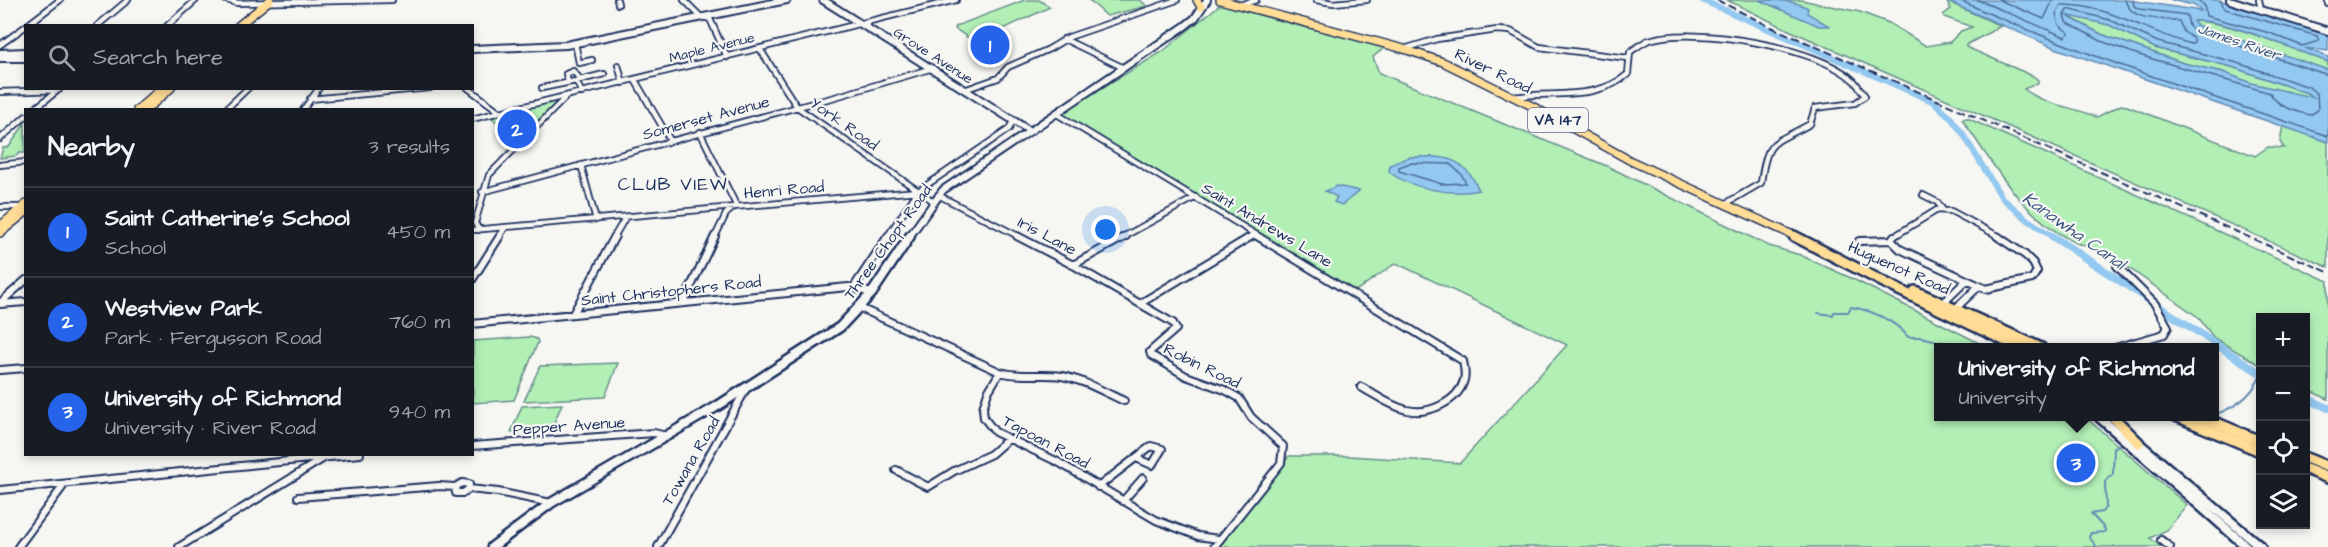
<!DOCTYPE html>
<html lang="en">
<head>
<meta charset="utf-8">
<style>
  body { margin:0; font-family:"Architects Daughter",sans-serif; background:#20242c; color:#f1f3f6 }
  .controls { position:absolute; right:18px; bottom:18px; display:grid; overflow:hidden; border-radius:0px; box-shadow:0 3px 9px #0003 }
  .controls button { width:54px; height:54px; display:grid; place-items:center; padding:0; border:0; border-bottom:2px solid #363941; background:#171b24; color:#f1f3f6; font:30px sans-serif }
  .you { position:absolute; left:1106px; top:230px; width:21px; height:21px; margin:-15px; border:4px solid #fff; border-radius:50%; background:#1a73e8; box-shadow:0 0 0 9px #1a73e833 }
  .badge { display:grid; place-items:center; width:39px; height:39px; border-radius:50%; background:#2563eb; color:#fff; font-size:20px; font-weight:700 }
  .pin { position:absolute; translate:-50% -50%; border:3px solid #fff; box-shadow:0 2px 6px #0006 }
  .popup { position:absolute; left:1934px; top:343px; width:285px; height:78px; box-sizing:border-box; display:grid; place-content:center; border-radius:0px; background:#171b24; filter:drop-shadow(0 2px 4px #0005); font-size:20px; white-space:nowrap; color:#9ea1a6 }
  .popup b { font-size:22px; color:#f1f3f6 }
  .popup::after { content:''; position:absolute; left:50%; top:100%; margin-left:-12px; border:12px solid transparent; border-top-color:#171b24 }
  .list { margin:0; padding:0; list-style:none }
  h2 { display:flex; justify-content:space-between; align-items:center; height:78px; margin:0; padding:0 24px; font-size:26px }
  h2 small { font-size:20px; font-weight:400; color:#9ea1a6 }
  .list li { display:grid; grid-template-columns:39px 1fr auto; gap:18px; align-items:center; box-sizing:border-box; height:90px; padding:0 24px; border-top:2px solid #363941 }
  .list b { display:block; font-size:22px; white-space:nowrap }
  .list p { margin:0; font-size:20px; white-space:nowrap; color:#9ea1a6 }
  .list em { font-size:20px; font-style:normal; color:#9ea1a6 }
  .icon { flex:none; width:33px; height:33px; fill:none; stroke:currentColor; stroke-width:2; stroke-linecap:round; stroke-linejoin:round }
  .map { position:relative; flex:none; width:2328px; height:547px; overflow:hidden }
  .search { position:absolute; background:#171b24; box-shadow:0 3px 9px #0003; left:24px; top:24px; width:450px; height:66px; display:flex; align-items:center; gap:15px; box-sizing:border-box; padding:0 21px; border-radius:0px; color:#9ea1a6; font-size:22px }
  .panel { position:absolute; background:#171b24; box-shadow:0 3px 9px #0003; left:24px; top:108px; width:450px; height:348px; border-radius:0px }
  .map>svg:first-child { display:block }
</style>
</head>
<body>
<div class="map">
<svg width="2328" height="547" viewBox="0 0 2328 547">
  <rect width="100%" height="100%" fill="#f6f6f2"/>
  <filter id="ink" filterUnits="userSpaceOnUse"><feTurbulence type="fractalNoise" baseFrequency=".0167" numOctaves="2"/><feDisplacementMap in="SourceGraphic" scale="12" xChannelSelector="R" yChannelSelector="G"/><feConvolveMatrix kernelMatrix="1 2 1 2 8 2 1 2 1" color-interpolation-filters="sRGB"/></filter>
  <g filter="url(#ink)">
    <!-- green -->
    <path fill="#b2efb5" stroke="#668f8a" stroke-width="1.5" d="M1025 0H1039L1050 7 980 40H972L955 29 956 26Z
      M1089 0H1140L1147 6 1107 16Z
      M1727 0H1801L1860 12 1889 23 1926 46 1950 42 1961 31 1972 27 1944 17 1943 15 1951 9 1946 1 2001 26 1966 45V47L2033 76 2038 80V83L2024 89C2046 106 2072 106 2097 117L2121 105 2127 106 2255 156 2268 147 2284 148 2280 142 2283 125 2328 142V267L1791 31Z
      M1223 2 1384 48 1373 57 1379 73 1607 166 1769 246 1800 255 1853 279 1987 347 1938 348V416L2085 417 2187 505 2167 530 2150 538 2161 547H1221L1226 537 1289 456H1349L1460 463 1567 345 1396 263 1354 292 1060 113 1162 52Z
      M2064 14 2109 25 2155 48 2232 67 2307 93 2317 99 2251 83 2223 72 2183 63 2101 34Z
      M2192 21C2231 21 2291 49 2328 62V70L2196 25Z
      M559 100 517 142 491 117Z
      M1967 118 2328 281V399L2306 389V318H2260V365L2214 338 2198 317 2109 254C2096 247 2082 247 2070 240 2020 213 1993 164 1962 119Z
      M25 123V153H19L16 156 0 158 3 148 9 147Z
      M530 337 537 339 538 342 514 400 473 403V341Z
      M618 363 605 397 524 401 540 366Z
      M562 404 551 430 511 432 522 406Z"/>
    <!-- water -->
    <path fill="#93c8f0" stroke="#638bb6" stroke-width="1.5" fill-rule="evenodd" d="M1759 0C1776 0 1793 0 1808 8L1807 13 1829 26H1819Z
      M1944 0H2128L2202 11 2193 5 2171 0H2218L2328 34V51L2305 48 2328 57V62C2296 51 2225 18 2193 21L2196 25 2328 70V142L2055 48ZM2065 15 2109 25 2155 48 2232 67 2307 93 2315 98 2251 83 2223 72 2183 63 2101 34Z
      M1409 157C1444 156 1463 155 1479 190 1453 196 1411 189 1389 172L1390 165Z
      M1337 186 1359 191 1342 205 1334 202 1337 197 1325 191Z"/>
    <g fill="none" stroke-linecap="round" stroke-linejoin="round">
      <!-- shore -->
      <path stroke="#4b6c98" stroke-width="1.5" d="M1959 0C2078 55 2204 93 2328 136
        M1978 0 2065 37 2069 33 2059 25 2056 14 2061 5C2103 3 2150 33 2191 44L2194 42V39L2184 32 2179 21C2160 17 2132 23 2125 0
        M1999 0 2044 19 2053 0
        M2133 0 2134 6 2139 9 2187 15 2189 26 2194 31 2328 75
        M2196 0 2204 5 2206 16 2270 33 2302 46 2319 41 2317 36 2225 9 2220 0
        M2068 9 2110 20 2158 42 2234 62 2309 87 2317 94 2318 110 2310 115C2294 111 2279 108 2270 93L2139 55 2101 41 2066 22 2064 15Z
        M1410 163 1450 164 1461 174 1466 183 1442 184 1399 171V167Z"/>
      <!-- stream -->
      <path stroke="#638bb6" stroke-width="2" d="M1818 313 1833 315 1834 312H1848L1851 307C1871 310 1896 321 1908 337H1921L1967 348
        M2214 415C2235 407 2250 398 2260 377
        M2097 547 2089 537 2091 533 2105 532V529L2091 514 2102 512 2106 507 2105 482 2113 474 2114 448 2121 443"/>
      <!-- canal-far1 -->
      <path stroke="#93c8f0" stroke-width="6" d="M1702 0 1934 102 1951 118 1963 134 2002 198 2028 220 2054 237"/>
      <!-- canal -->
      <path stroke="#93c8f0" stroke-width="8" d="M2052 236 2260 373
        M2306 398 2328 408"/>
      <!-- street-far1 casing -->
      <g stroke="#1b2f5e" stroke-width="8">
        <path id="street-far1" d="M226 0 237 3 392 0
          M617 0 618 4
          M684 0 700 16 710 19 727 57
          M1316 0 1333 3 1367 0
          M2259 0 2261 9
          M2328 0V4
          M1240 5 1256 0
          M26 26 60 0
          M97 26 128 0
          M167 26 196 0
          M1064 39 1124 68
          M575 43 579 63 592 60
          M0 45 26 26
          M760 49 797 107 933 201
          M1404 49 1437 39 1497 30 1510 31 1539 47 1628 58
          M618 65 623 83
          M635 80 670 140
          M568 82 566 74 573 71 580 79
          M468 88 500 112
          M542 88 576 81
          M964 90 998 78 1008 67 1049 49 1069 37 1177 0
          M0 92 59 90
          M582 93 576 81 604 74
          M1514 97C1551 91 1598 101 1628 74L1630 52C1636 48 1643 42 1649 40 1695 26 1820 47 1854 81 1858 85 1861 91 1865 96L1855 103 1815 108 1810 124C1772 145 1767 138 1761 183L1725 204
          M310 99 430 88
          M33 110 57 91
          M225 110 248 88
          M303 110 319 88
          M1057 114 1260 237
          M472 119 956 0
          M700 132 736 205 726 214 715 237
          M0 139 26 116
          M0 165 26 162
          M581 165 596 220
          M482 192 835 97 933 68
          M938 195 1020 237
          M1923 195 1937 202 1943 210
          M0 207H24
          M472 230 918 191
          M479 230 475 223 489 175 564 99
          M499 237 505 228
          M614 237 625 218
          M887 237 918 191 1009 129 1013 121
          M1123 237 1196 197
          M1250 237 1254 235
          M1893 237 1937 210 1951 211 2000 237"/>
      </g>
      <!-- street casing -->
      <g stroke="#1b2f5e" stroke-width="10">
        <path id="street" d="M1017 236 1073 265 1173 323 1176 329 1153 349 1150 352 1151 355 1186 376 1225 390 1239 398 1251 417 1283 446 1281 463 1214 547
          M1257 236 1463 361C1464 367 1466 374 1464 380 1458 402 1428 415 1407 410 1390 406 1376 395 1361 387
          M1894 236 1891 240 1900 249 1986 289 2032 279 2037 271 2033 263 2025 255 1997 236
          M1859 241 1891 240
          M1073 265 1126 236
          M472 280 500 236
          M854 287 888 236
          M0 303 26 280
          M683 303 715 236
          M1141 303 1252 236
          M0 304 26 302
          M1941 305 1966 281
          M860 308 1000 372 988 392 983 408 984 418 995 432 1058 462 1156 520 1198 536 1218 539
          M1955 309 1978 287
          M573 314 615 236
          M472 324 848 287 872 293
          M2115 348 2164 334 2168 327 2155 304 2117 266
          M0 370 26 368
          M1000 372C1021 378 1041 373 1062 376 1084 380 1104 392 1124 401
          M472 446 654 433 667 436
          M896 470 928 487 954 471 991 454 1008 439
          M462 483 469 484V489L463 493H456L455 487Z
          M1098 487 1151 446 1162 449 1152 465 1136 458
          M469 489 498 492 551 503
          M0 490 360 454
          M298 497 439 486 455 487
          M1123 501 1143 478
          M2161 540 2170 547
          M18 547 64 485
          M179 547 324 458
          M658 547 746 389"/>
      </g>
      <!-- secondary-far1 casing -->
      <g stroke="#1b2f5e" stroke-width="10">
        <path id="secondary-far1" d="M823 0 1030 131
          M2230 0 2328 31
          M472 49 566 45 787 0
          M0 53 26 52
          M0 58H26
          M909 237 943 190 1185 26 1195 18 1207 0"/>
      </g>
      <!-- secondary casing -->
      <g stroke="#1b2f5e" stroke-width="13">
        <path id="secondary" d="M2098 416 2247 547
          M2136 441 2261 547
          M492 547 551 503 716 407 840 327 872 293 910 236"/>
      </g>
      <!-- primary-far1 casing -->
      <g stroke="#1b2f5e" stroke-width="10">
        <path id="primary-far1" d="M1197 0 1201 7
          M1220 0 1404 49 1443 62 1534 107 1631 161 1797 237
          M238 26 270 0
          M137 110 162 88
          M146 110 171 88
          M0 226 26 204
          M0 233 26 212"/>
      </g>
      <!-- primary casing -->
      <g stroke="#1b2f5e" stroke-width="14">
        <path id="primary" d="M1794 236 1901 291 2020 348
          M1915 291 2041 348
          M2112 416 2139 443
          M2176 416 2260 451
          M2200 416 2260 441
          M2306 458 2328 467
          M2306 469 2328 478"/>
      </g>
      <!-- street-far1 -->
      <use href="#street-far1" stroke="#f6f6f2" stroke-width="4.5"/>
      <!-- street -->
      <use href="#street" stroke="#f6f6f2" stroke-width="6"/>
      <!-- secondary-far1 -->
      <use href="#secondary-far1" stroke="#f6f6f2" stroke-width="6"/>
      <!-- secondary -->
      <use href="#secondary" stroke="#f6f6f2" stroke-width="8"/>
      <!-- primary-far1 -->
      <use href="#primary-far1" stroke="#ffdd96" stroke-width="7"/>
      <!-- primary -->
      <use href="#primary" stroke="#ffdd96" stroke-width="9"/>
      <!-- rail -->
      <path stroke="#1b2f5e" stroke-width="2" stroke-dasharray="8 4" stroke-linecap="butt" d="M1717 0 1769 26 2328 272"/>
    </g>
  </g>
  <g text-anchor="middle" dominant-baseline="central" stroke-width="4.5" stroke-linejoin="round" paint-order="stroke">
    <!-- far-street labels -->
    <g font-size="14" fill="#1b2f5e" stroke="#f6f6f2">
      <text transform="translate(712 48) rotate(-14)">Maple Avenue</text>
      <text transform="translate(933 56) rotate(33)">Grove Avenue</text>
    </g>
    <!-- far-water labels -->
    <g font-size="15" font-style="italic" fill="#395582" stroke="#f6f6f2">
      <text transform="translate(2239 42) rotate(19)">James River</text>
    </g>
    <!-- shield labels -->
    <rect fill="#f6f6f2" stroke="#5d6b8a" stroke-width="1.5" x="1528" y="108" width="60" height="24" rx="4.5"/>
    <g font-size="15" font-weight="bold" fill="#1b2f5e">
      <text x="1558" y="120">VA 147</text>
    </g>
    <!-- street labels -->
    <g font-size="16" fill="#1b2f5e" stroke="#f6f6f2">
      <text transform="translate(1493 71) rotate(26)">River Road</text>
      <text transform="translate(706 118) rotate(-15)">Somerset Avenue</text>
      <text transform="translate(844 124) rotate(35)">York Road</text>
      <text transform="translate(784 190) rotate(-5)">Henri Road</text>
      <text transform="translate(1267 225) rotate(31)">Saint Andrews Lane</text>
      <text transform="translate(1047 236) rotate(28)">Iris Lane</text>
      <text transform="translate(888 242) rotate(-54)">Three Chopt Road</text>
      <text transform="translate(1899 268) rotate(24)">Huguenot Road</text>
      <text transform="translate(671 291) rotate(-6)">Saint Christophers Road</text>
      <text transform="translate(1202 366) rotate(26)">Robin Road</text>
      <text transform="translate(569 426) rotate(-4)">Pepper Avenue</text>
      <text transform="translate(1046 442) rotate(28)">Tapoan Road</text>
      <text transform="translate(691 461) rotate(-60)">Towana Road</text>
    </g>
    <!-- neighbourhood labels -->
    <g font-size="18" letter-spacing="1.5" fill="#1b2f5e" stroke="#f6f6f2">
      <text x="673" y="184">CLUB VIEW</text>
    </g>
    <!-- water labels -->
    <g font-size="18" font-style="italic" fill="#395582" stroke="#f6f6f2">
      <text transform="translate(2074 231) rotate(35)">Kanawha Canal</text>
    </g>
  </g>
</svg>
<div class="controls">
<button>+</button>
<button>−</button>
<button><svg class="icon" aria-label="locate" viewBox="0 0 24 24"><circle cx="12" cy="12" r="6"/><path d="M12 2v4M12 18v4M2 12h4M18 12h4"/></svg></button>
<button><svg class="icon" aria-label="layers" viewBox="0 0 24 24"><path d="M12 4l9 5-9 5-9-5zM3 14l9 5 9-5"/></svg></button>
</div>
<div class="you"></div>
<div class="pin badge" style="left:990px;top:45px">1</div>
<div class="pin badge" style="left:517px;top:129px">2</div>
<div class="pin badge" style="left:2076px;top:463px">3</div>
<div class="popup"><b>University of Richmond</b>University</div>
<div class="search"><svg class="icon" aria-label="search" viewBox="0 0 24 24"><circle cx="10" cy="10" r="6"/><path d="M15 15l6 6"/></svg>Search here</div>
<section class="panel">
<h2>Nearby<small>3 results</small></h2>
<ul class="list">
<li><span class="badge">1</span><div><b>Saint Catherine's School</b><p>School</p></div><em>450 m</em></li>
<li><span class="badge">2</span><div><b>Westview Park</b><p>Park · Fergusson Road</p></div><em>760 m</em></li>
<li><span class="badge">3</span><div><b>University of Richmond</b><p>University · River Road</p></div><em>940 m</em></li>
</ul>
</section>
</div>
</body>
</html>
